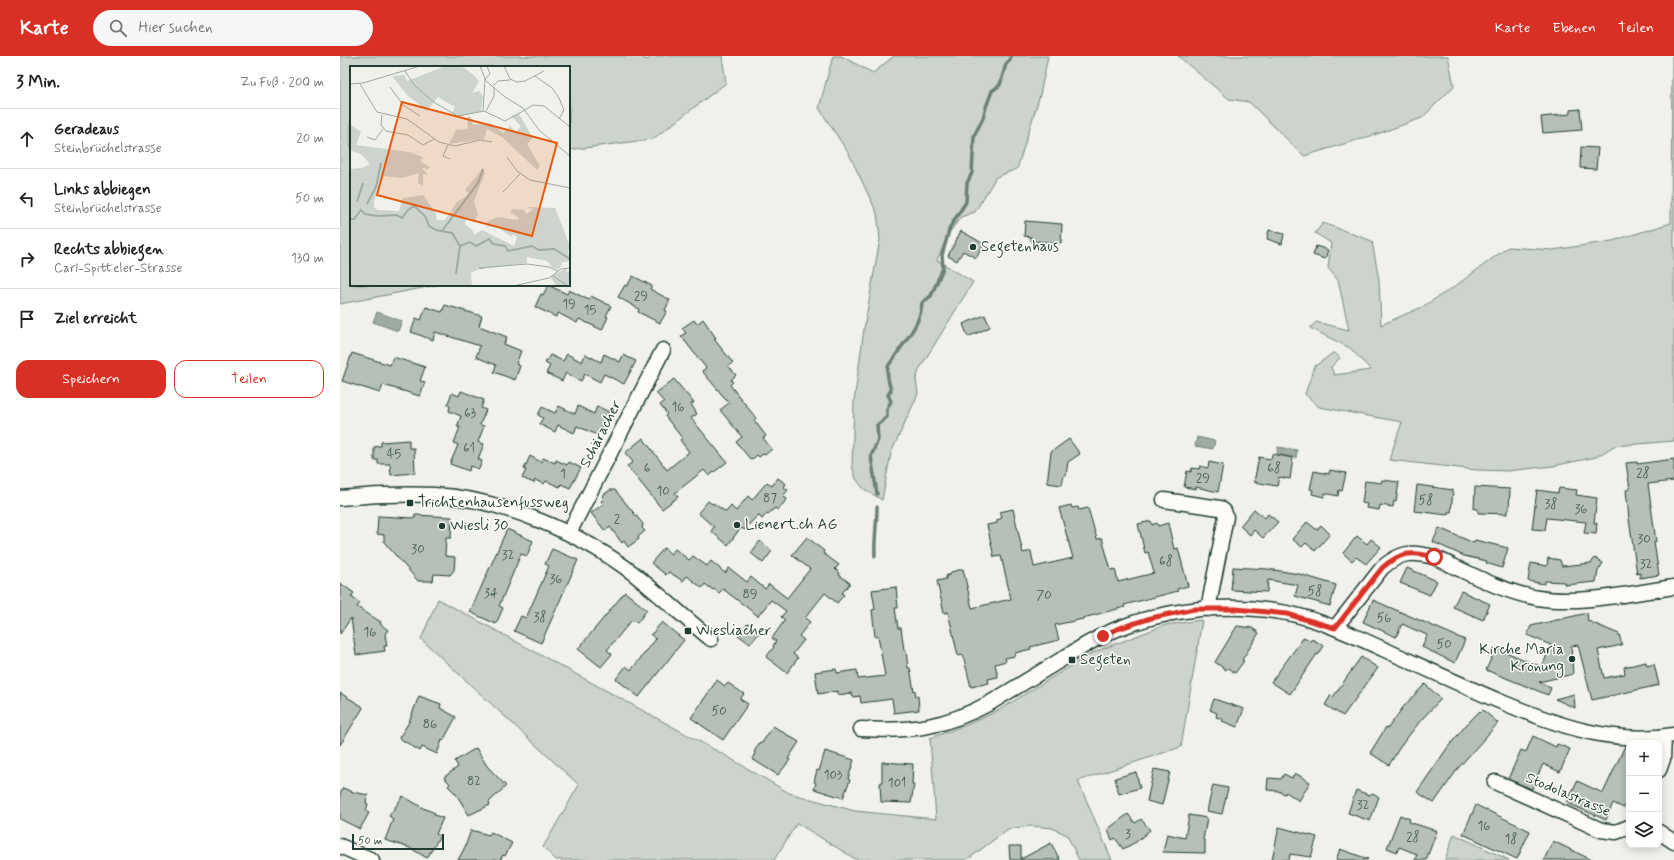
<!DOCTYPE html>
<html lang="de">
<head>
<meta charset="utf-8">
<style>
  body { margin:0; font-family:Mynerve,sans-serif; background:#f6f6f6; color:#202124 }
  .controls { position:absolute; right:12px; bottom:12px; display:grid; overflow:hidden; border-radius:8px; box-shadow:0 2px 10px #0003 }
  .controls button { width:36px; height:36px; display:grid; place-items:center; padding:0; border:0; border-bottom:1px solid #e0e0e0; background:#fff; color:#202124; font:20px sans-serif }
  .scale { position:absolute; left:12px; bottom:10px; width:92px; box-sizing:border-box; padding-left:4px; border:2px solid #1f3d34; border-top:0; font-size:11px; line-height:14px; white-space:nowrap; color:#1f3d34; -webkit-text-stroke:3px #fdfcf7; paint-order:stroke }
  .stop { position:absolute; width:12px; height:12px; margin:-9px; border:3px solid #d93025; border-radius:50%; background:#fff }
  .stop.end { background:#d93025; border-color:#fff; box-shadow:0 1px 4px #0008 }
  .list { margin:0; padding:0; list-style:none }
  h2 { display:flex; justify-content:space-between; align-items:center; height:52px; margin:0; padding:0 16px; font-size:17px }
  h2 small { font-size:13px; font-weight:400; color:#757577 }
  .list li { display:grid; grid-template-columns:26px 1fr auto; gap:12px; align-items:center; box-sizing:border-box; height:60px; padding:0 16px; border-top:1px solid #e0e0e0 }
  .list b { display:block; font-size:15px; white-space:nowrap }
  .list p { margin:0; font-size:13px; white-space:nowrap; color:#757577 }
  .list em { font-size:13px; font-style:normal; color:#757577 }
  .actions { display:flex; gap:8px; padding:12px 16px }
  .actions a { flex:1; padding:9px 0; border:1px solid #d93025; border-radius:12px; text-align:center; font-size:14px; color:#d93025 }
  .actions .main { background:#d93025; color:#fff }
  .icon { flex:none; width:22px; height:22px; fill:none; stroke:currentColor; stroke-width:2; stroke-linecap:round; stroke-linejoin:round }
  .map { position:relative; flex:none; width:1334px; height:804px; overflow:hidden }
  header { display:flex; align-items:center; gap:24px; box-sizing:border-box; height:56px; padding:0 20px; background:#d93025; color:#fff }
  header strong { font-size:19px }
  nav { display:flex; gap:22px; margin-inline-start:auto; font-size:14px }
  .search { width:280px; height:36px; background:#f6f6f6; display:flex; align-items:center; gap:10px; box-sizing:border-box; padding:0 14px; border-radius:22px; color:#757577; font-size:15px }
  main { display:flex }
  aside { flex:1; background:#fff }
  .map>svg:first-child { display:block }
</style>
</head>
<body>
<header>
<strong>Karte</strong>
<div class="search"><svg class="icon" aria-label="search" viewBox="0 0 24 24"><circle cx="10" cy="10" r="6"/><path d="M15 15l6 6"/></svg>Hier suchen</div>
<nav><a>Karte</a><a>Ebenen</a><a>Teilen</a></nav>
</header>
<main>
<aside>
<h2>3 Min.<small>Zu Fuß · 200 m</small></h2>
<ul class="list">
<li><svg class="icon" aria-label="ahead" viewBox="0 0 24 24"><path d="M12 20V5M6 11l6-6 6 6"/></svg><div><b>Geradeaus</b><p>Steinbrüchelstrasse</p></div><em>20 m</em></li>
<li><svg class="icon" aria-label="left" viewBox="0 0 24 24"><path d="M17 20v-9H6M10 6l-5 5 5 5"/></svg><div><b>Links abbiegen</b><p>Steinbrüchelstrasse</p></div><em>50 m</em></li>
<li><svg class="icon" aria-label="right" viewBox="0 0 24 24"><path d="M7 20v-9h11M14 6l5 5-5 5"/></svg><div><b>Rechts abbiegen</b><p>Carl-Spitteler-Strasse</p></div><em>130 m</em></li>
<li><svg class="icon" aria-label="arrive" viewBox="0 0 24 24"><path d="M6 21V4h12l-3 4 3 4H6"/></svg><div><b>Ziel erreicht</b></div></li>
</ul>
<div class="actions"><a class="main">Speichern</a><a>Teilen</a></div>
</aside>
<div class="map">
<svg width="1334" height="804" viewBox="0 0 1334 804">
  <rect width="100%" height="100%" fill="#f0f1eb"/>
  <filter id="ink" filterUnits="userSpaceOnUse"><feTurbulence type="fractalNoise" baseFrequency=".025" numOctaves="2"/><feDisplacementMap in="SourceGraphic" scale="8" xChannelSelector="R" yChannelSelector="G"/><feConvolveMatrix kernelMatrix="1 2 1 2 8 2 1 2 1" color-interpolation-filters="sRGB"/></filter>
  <g filter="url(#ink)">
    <!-- green -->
    <path fill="#cdd3cd" stroke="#768880" d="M0 0H300L307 4 312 0H382L386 27 313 83 229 94V11H11V229H98L0 248Z
      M493 0H501L533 17 554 0H708L700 39 677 113 656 121 635 156 621 161 609 177 597 204 633 226 580 312 576 323 578 338 551 397 542 444 524 433 516 423 512 410 514 346 524 273 540 183 537 157 509 98 479 52Z
      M838 0H1108L1114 30 1082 62 1037 78 964 100 909 46 889 43Z
      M1332 0H1334V385L1274 390 1256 401 1213 410 1167 415 1137 414 1049 404 1062 366 979 351 965 338 974 311 994 296 1000 302 991 311 994 319 1031 314 1010 292 970 272 976 266 1009 274 998 224 988 212 991 187 975 177 983 167 1032 185 1039 224 1041 269 1082 251 1114 231 1168 191 1213 194 1272 185 1331 167Z
      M98 543 388 701 449 737 515 755 596 763 590 682 629 668 659 654 752 597 825 569 862 564 841 691 738 725 772 804H739L727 779 712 772 691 770 668 773 631 801 626 804H517L457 767 434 804H216L203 791 239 729 81 583Z
      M1114 778 1169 804H1105Z"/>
    <!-- water -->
    <path fill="#9faca4" stroke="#6c8077" d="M37 256 62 265 58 275 33 266Z
      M857 381 875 385 873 393 855 390Z
      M938 391 957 394 956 402 937 398Z"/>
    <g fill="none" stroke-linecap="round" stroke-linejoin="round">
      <!-- stream -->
      <path stroke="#6c8077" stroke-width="3.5" d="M537 438 531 400 538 384 537 369 547 361V353L551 345 548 339 551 334C549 327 546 320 548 312 548 309 552 305 554 302 565 284 581 268 582 247L591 240 603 212 602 199 610 171 626 146 627 127 632 117 634 80 643 62 646 51 652 35 660 29 666 8 670 4 671 0
        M535 500C534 483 537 468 537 451"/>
    </g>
    <!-- building -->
    <path fill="#b6bfb8" stroke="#1f3d34" d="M1240 53 1242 74 1203 77 1201 61 1230 58V54Z
      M1241 91 1258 92 1256 113 1240 112Z
      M685 165 722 168 721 187 691 185V181L684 180Z
      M929 174 944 178 942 188 927 183Z
      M621 175 644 188 636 202 623 195 617 205 608 200Z
      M976 190 988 194 985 203 973 199Z
      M293 220 312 230 310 233 330 244 325 254 327 255 320 267 298 256 299 253 278 241 285 229 287 230Z
      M208 229 227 238 229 234 249 244 251 240 271 250 266 260 268 261 262 274 239 263 237 267 218 257 216 261 195 251 201 238 203 239Z
      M105 249 142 260 139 270 167 281 164 288 181 295 176 308 180 310 175 324 154 316 156 309 136 301 140 290 95 276 93 284 71 276 76 262 81 264 86 251 102 256Z
      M645 259 650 271 628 281 623 268Z
      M363 263 376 282 374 283 393 307 388 310 396 319 391 324 393 326 390 329 416 362 414 364 426 380 423 382 432 393 425 399 423 398 419 401 417 399 411 404 396 386 402 381 380 354 389 347 362 315 366 312 341 280 346 277 342 272 354 264 357 268Z
      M12 297 50 309 53 301 85 311 80 325 85 326 80 340 43 329 40 337 2 325Z
      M227 298 242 306 245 298 261 306 264 298 280 306 283 299 296 305 284 328 264 318 260 326 245 318 241 325 226 317 222 325 206 317 210 310 205 307 210 299 223 305Z
      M334 323 354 347 351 348 357 358 351 362 387 406 369 420 364 414 335 437 338 441 322 453 287 410 293 406 285 397 303 382 327 414 349 396 340 384 342 382 325 360 327 358 320 349 324 346 316 337Z
      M121 335 144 344 141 352 146 354 140 369 144 370 138 386 144 388 138 403 142 405 139 413 130 410 129 415 110 408 118 389 114 387 120 371H117L121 360 109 355 110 350 107 349 112 337 119 340Z
      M219 350 235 358 238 350 254 358 257 350 269 356 257 379 237 370 234 377 218 369 215 376 199 368 203 362 198 359 202 351 215 357Z
      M729 383 740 398 728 406 726 419H724L722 429 707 427 711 396Z
      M69 384V392H74L75 417 51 419 50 408H38V404H34V391L41 390V386Z
      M932 398 953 402 950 423 939 421 937 430 914 426 919 401 931 403Z
      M190 400 201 406 203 402 215 407 216 404 227 409 229 406 241 412 230 432 221 428 220 431 206 425 204 428 195 424 194 427 182 422 186 414 184 413Z
      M1334 403V425L1308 428 1316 486H1314L1319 519 1300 522V517L1297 518 1289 463 1286 434 1290 433 1286 407 1297 406V408Z
      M869 406 883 409 878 436 856 431V433L844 431 847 415 851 416 852 412 859 413 860 410 868 412Z
      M990 414 1006 417 1002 435 999 434 998 440 985 437 984 441 972 438 973 434 970 433 974 415 989 418Z
      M438 422 446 428 444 431 448 434 443 440 447 443 438 454 435 452 428 458 427 457 422 463 418 459 404 474 402 472 399 474 388 489 371 475 374 471 358 457 368 445 372 448 373 447 386 456 391 450 396 455 408 440 412 444 427 426 432 430Z
      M1042 424 1059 426 1056 446 1054 445 1053 451 1040 449 1039 454 1026 452 1027 448 1022 447 1025 425 1041 427Z
      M1077 429 1113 434 1111 456H1108V459L1074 455Z
      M1135 431 1170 433 1169 454H1167V458L1138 457V453H1134Z
      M1219 432 1237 434 1236 439 1257 442 1254 467H1257L1256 478 1244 477 1246 466 1207 462 1205 474 1192 473 1197 434 1218 437Z
      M270 434H275L303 468 302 472 305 475 298 481 299 483 288 491 284 485 282 487 270 471 265 475 251 457 263 448 261 445 264 443 262 440Z
      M731 449 732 452 738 451 739 454 748 452 757 483 762 482 771 514 775 513 778 526 814 517 808 496 805 497 798 468 811 465 812 469 817 467 818 470 828 467 834 493 838 492 848 530 837 533 838 535 784 549 785 551 743 562V563L715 569 719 584 690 591 691 593 675 597V600L665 602 666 605 655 608 658 621 648 623 649 627 631 631 623 599 618 600 608 556 604 557 597 525 606 523V520L611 518V516L623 513 632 552 671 543 661 500 654 501 647 469 657 467V464L662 462 660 456 673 453 683 497 691 495 694 511 733 502 719 452Z
      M914 453 925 462 928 458 938 466 923 482 914 474 910 479 900 470Z
      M75 459 112 461 111 482H106L105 500 115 501 114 514 110 519 94 518 93 525H78L44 486V479L37 478 38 460 75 462Z
      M967 466 977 474 981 469 990 478 975 495 966 487 962 491 952 483Z
      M1099 472 1134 487 1135 484 1168 492 1162 512 1146 507 1147 505 1124 500 1093 486Z
      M167 473 193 485 187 500 181 498 159 550 163 552 156 568 130 556Z
      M1017 480 1027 488 1031 483 1041 491 1026 508 1016 501 1012 505 1003 497Z
      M467 481 484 495 483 497 499 509 495 513 500 517 499 519 510 527 502 537 504 539 497 547 485 537 465 562 470 566 459 580 464 584 453 598 458 602 447 617 426 601 434 591 433 590 436 585 432 582 445 564 441 561 446 555 431 544 418 560 383 533 379 537 374 533 373 534 365 528 362 532 347 520 343 525 329 516 326 519 311 507 324 492 331 498 335 493 349 504 353 500 367 510 371 505 385 517 389 512 407 526 411 521 425 533 429 528 447 542 470 513 452 499Z
      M420 485 432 495 423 507 411 497Z
      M212 493 238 504 201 587 174 575 181 560 186 562 209 510 205 508Z
      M1208 502 1220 504 1222 510 1251 507 1255 502 1263 507 1258 515 1256 526 1225 529 1224 526 1205 525 1204 528 1188 525 1191 507 1207 510Z
      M893 511 928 513 959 518 996 529 990 550 955 540 958 529 928 524 927 536 891 534Z
      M1067 512 1097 525 1090 539 1060 527Z
      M0 527 14 537 11 541 20 547 17 551 41 566 40 568 48 574 45 578 47 590H44L45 595 16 599 11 562 0 578Z
      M556 531 558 552H555L558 572H561L564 594H566L568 612H570L574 635 575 634 576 641 578 640 579 654 554 657 552 643 521 647 520 640 513 641 512 637 497 639V635L478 638 475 616 496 613 497 617 517 614 518 623 545 620 538 580 535 581 532 554 535 553 532 534Z
      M1121 535 1150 548 1143 564 1113 551Z
      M285 536 307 554 297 567 292 564 267 594 272 598 261 611 238 593Z
      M1033 544 1125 584 1115 607 1082 591 1087 579 1073 573 1062 568 1056 581 1023 566Z
      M1247 557 1248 565 1279 578 1282 589 1258 594 1264 622 1285 618 1284 611 1306 606 1307 610 1314 608 1319 629 1252 644 1238 589 1231 590 1233 618 1199 626 1211 632 1208 639 1146 614 1156 592 1202 611 1211 589 1187 579 1191 570Z
      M322 566 344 584 299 641 276 623 286 610 291 614 316 583 311 579Z
      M408 567 420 576 410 588 398 579Z
      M897 570 912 572 919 577 902 604 904 605 895 617 888 612 886 614 875 606Z
      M964 581 971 585 972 583 984 590 978 599 977 598 950 638 931 626Z
      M1021 601 1038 612 1003 660 985 649 991 639 993 641Z
      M377 624 385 630 388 627 404 638 400 643 408 648 383 684 351 662Z
      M1085 628 1101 643 1081 664 1060 691 1049 709 1030 697 1046 671 1048 672 1064 650Z
      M0 637 22 650 23 652 0 689Z
      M1234 638 1235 652 1215 643Z
      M79 640 101 648 100 652 116 661 103 685 102 684 97 698 82 691 80 695 59 682 69 666Z
      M874 643 904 653 897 671 882 665 883 663 876 661 877 657 870 654Z
      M1143 654 1158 667 1119 711 1094 747 1077 736 1108 691 1127 668 1140 655 1141 656Z
      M433 670 459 686 448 703 450 704 438 719 412 703 415 697 414 696 420 686 422 687Z
      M1193 680 1216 691 1217 688 1230 693 1220 716 1203 708 1192 733 1168 723 1181 694 1186 696Z
      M1285 690H1289V741L1284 752 1273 747 1266 764 1227 747 1237 725 1263 737Z
      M136 692 147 710 166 730 149 746 150 749 129 759 116 738 108 730 110 728 104 721 118 711 115 705Z
      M485 695 514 704 508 723 510 724 503 742 474 733 476 727 474 726 477 714 479 715Z
      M542 706 573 708 572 728H574L571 747 541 746 540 727H542Z
      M814 713 830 716 822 749 807 745Z
      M796 716 800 732 779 738 775 722Z
      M955 717 970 726 959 745 946 736 945 738 938 735 927 734 928 722 941 723 944 718 952 722Z
      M873 729 888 732 882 758 867 755Z
      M3 732 13 736 28 739 26 747 28 748 26 755 29 757 20 773 0 763V738Z
      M1016 734 1029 739 1033 737 1039 741 1030 765 1008 757Z
      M63 740 83 752 95 757 94 759 103 762 96 778 100 780 87 802 70 792 45 784 53 763 49 760Z
      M1136 749 1190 775 1177 803 1123 778Z
      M788 758 795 767 801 763 810 774 796 786 783 793 775 782 772 784 768 773Z
      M849 759 867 762 863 784 865 785V797L823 796 827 778 845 782Z
      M1060 759 1070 763 1069 766 1097 775 1086 804H1075L1077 798 1059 791 1057 796 1047 792Z
      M939 771 977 781 971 801 950 798 949 804H932Z
      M131 774 149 779 151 776 172 787 165 800 163 799 160 804H118L125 791Z
      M1213 785 1252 804H1204Z
      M711 787 720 804H670L669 790H681V803Z
      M1000 793 1028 803 1027 804H996Z"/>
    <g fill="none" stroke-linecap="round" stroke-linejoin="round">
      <!-- minor casing -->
      <g stroke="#1f3d34" stroke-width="17">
        <path id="minor" d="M0 442C31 439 63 438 94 439 162 443 241 477 294 518 320 539 345 562 371 583
          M824 444 880 452 884 455 886 461 868 553
          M229 477 323 294
          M995 572 1042 512C1060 496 1071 495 1094 501 1127 516 1162 536 1198 542 1240 549 1291 537 1334 531
          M521 673C572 676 605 671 650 647 673 633 696 619 719 605 738 593 757 581 777 573 831 552 890 547 947 557 981 564 1012 579 1043 593 1083 611 1123 630 1164 647 1219 670 1273 689 1334 679
          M1319 714 1323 703 1324 681
          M1155 726 1261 774 1276 776 1289 771
          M1319 776 1334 786
          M0 790 32 804"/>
      </g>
      <!-- minor -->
      <use href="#minor" stroke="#fdfcf7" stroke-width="14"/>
    </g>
  </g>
  <g fill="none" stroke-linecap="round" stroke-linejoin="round" filter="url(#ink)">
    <!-- route -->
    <path stroke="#d93025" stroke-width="5" d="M763 580 777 573 811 562 854 553H896L947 558 995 572 1042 512C1060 496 1071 495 1094 501"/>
  </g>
  <!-- markers -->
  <g fill="#1f3d34" stroke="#fdfcf7" stroke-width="1.5">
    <circle cx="633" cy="191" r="4"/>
    <rect x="66" y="443" width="8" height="8" rx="2"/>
    <circle cx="397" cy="469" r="4"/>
    <circle cx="102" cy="470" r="4"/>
    <rect x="344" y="571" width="8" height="8" rx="2"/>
    <circle cx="1232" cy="603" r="4"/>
    <rect x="728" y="600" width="8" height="8" rx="2"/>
  </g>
  <g text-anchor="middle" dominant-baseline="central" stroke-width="3" stroke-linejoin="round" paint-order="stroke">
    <!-- number labels -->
    <g font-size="13" fill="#455e55">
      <text x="301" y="240">29</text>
      <text x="229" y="248">19</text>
      <text x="250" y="254">15</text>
      <text x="338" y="351">16</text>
      <text x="130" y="357">63</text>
      <text x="129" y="392">61</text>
      <text x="54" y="398">45</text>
      <text x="307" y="412">6</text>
      <text x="934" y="412">68</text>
      <text x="1303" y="417">28</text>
      <text x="223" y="418">1</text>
      <text x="863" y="422">29</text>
      <text x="323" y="435">10</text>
      <text x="430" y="442">87</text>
      <text x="1086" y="444">58</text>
      <text x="1211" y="448">38</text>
      <text x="1241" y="453">36</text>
      <text x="277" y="463">2</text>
      <text x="1304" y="483">30</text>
      <text x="78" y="493">30</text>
      <text x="168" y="499">32</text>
      <text x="826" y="505">68</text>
      <text x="1306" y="508">32</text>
      <text x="216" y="523">36</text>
      <text x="975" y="535">58</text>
      <text x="151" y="537">34</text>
      <text x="410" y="538">89</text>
      <text x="704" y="539">70</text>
      <text x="200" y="561">38</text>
      <text x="1044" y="562">56</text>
      <text x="30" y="576">16</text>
      <text x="1104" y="588">50</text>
      <text x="379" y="655">50</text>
      <text x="90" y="668">86</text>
      <text x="493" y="719">103</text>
      <text x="134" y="725">82</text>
      <text x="557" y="727">101</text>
      <text x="1023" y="749">32</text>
      <text x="1144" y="770">16</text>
      <text x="788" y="778">3</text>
      <text x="1073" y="781">28</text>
      <text x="1171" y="783">18</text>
    </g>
    <!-- poi labels -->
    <g font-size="15" fill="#1f3d34" stroke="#fdfcf7" text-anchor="start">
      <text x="641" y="191">Segetenhaus</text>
      <text x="78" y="447">Trichtenhausenfussweg</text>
      <text x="405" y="469">Lienert.ch AG</text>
      <text x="110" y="470">Wiesli 30</text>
      <text x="356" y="575">Wiesliacher</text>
      <text x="1224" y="594" text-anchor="end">Kirche Maria<tspan x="1224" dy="17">Krönung</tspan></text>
      <text x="740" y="604">Segeten</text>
    </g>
    <!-- street labels -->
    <g font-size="15" fill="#1f3d34" stroke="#fdfcf7">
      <text transform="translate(261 378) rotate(-63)">Schäracher</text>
      <text transform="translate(1228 739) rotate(23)">Stodolastrasse</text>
    </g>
  </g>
  <!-- overview -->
  <g transform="translate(10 10)">
    <rect width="220" height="220" fill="#f0f1eb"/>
    <path d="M111 0 125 10 129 16 122 27 129 25 133 30 131 45 112 50 102 47 105 41 88 31 77 45 57 29 42 10 54 9 57 15 93 1ZM169 48 183 72 177 78 190 100 187 104 152 71 137 63 134 73 99 78 106 64 118 63 117 51 120 50 123 59 141 57 153 67 160 60 166 66 171 60 161 50ZM0 58 11 66 6 79 59 86 73 91 70 95 80 101 75 105 76 102H72L78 109 73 108V120L68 117 69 107 52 112 32 110 24 136V141L28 144 49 145 53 132 73 129 86 147 87 154H95L107 136 119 128 115 124 133 102 135 107 124 135 128 149 124 155 120 152 116 154 115 158 123 165 124 169 132 164 164 180 167 171 163 168 162 171 146 160 137 161 138 155 148 151 168 154V151L160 146 162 143 174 144 177 148 183 143 176 141 205 142 220 180 218 186 220 195 213 196 209 203 203 202 197 195 177 191V197L129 203 121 207 122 220H0V103L12 102 20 98 12 89 0 84ZM217 202 216 206 220 205V218L207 220 200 211Z" fill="#cdd3cd"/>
    <path fill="none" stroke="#9faca4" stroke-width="2" d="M7 136 13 117M17 138 26 121 31 97M0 153H4L11 144 15 148 28 150 46 149 52 152 58 144 64 140 75 150 79 160 86 164 102 167 110 180 120 176 126 180 139 173 143 178 155 180 158 185 182 180 189 184 204 183 220 193M92 165 128 117 133 103M106 208 110 180"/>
    <path fill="none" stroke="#9ca9a2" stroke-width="1" d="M130 0 136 15 155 31 173 42 189 64 220 90M154 0 160 13 167 16 175 15 194 5M55 5 65 20 85 37 108 50 134 45 155 55 175 44M185 10 202 22 209 32 214 44 209 53M135 13 140 8 137 0M0 18 13 17 70 0M10 18 27 46 57 53 89 76 105 80 130 74 142 76M143 20 148 15 160 14M40 21 53 39 70 50M175 44 183 39 194 40 220 61M133 45 135 13M136 45 144 30V21M32 49 31 59 36 65 58 69 73 79 84 73M17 71 25 74 33 63M98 79 93 90 100 93M157 91 167 105 180 114 220 122M153 126 170 108M133 203 129 202 177 198 199 201 208 205M203 210 218 220M163 220 199 212 211 203 220 202"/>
    <path fill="#e8590c" fill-opacity="0.15" stroke="#e8590c" stroke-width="2" d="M52 36 207 77 182 170 27 129Z"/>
    <rect width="220" height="220" fill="none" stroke="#1f3d34" stroke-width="2"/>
  </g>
</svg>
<div class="controls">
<button>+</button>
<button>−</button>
<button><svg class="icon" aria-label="layers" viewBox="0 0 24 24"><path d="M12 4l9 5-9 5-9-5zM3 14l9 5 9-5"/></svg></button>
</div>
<div class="scale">50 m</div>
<div class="stop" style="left:1094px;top:501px"></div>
<div class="stop end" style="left:763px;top:580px"></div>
</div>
</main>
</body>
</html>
